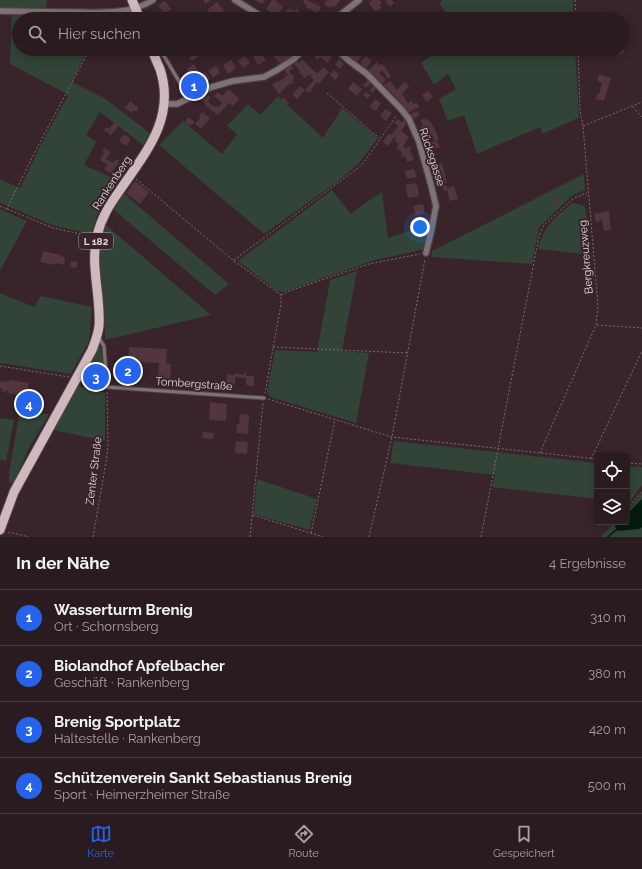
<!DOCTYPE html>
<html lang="de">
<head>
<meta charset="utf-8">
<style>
  body { margin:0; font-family:Raleway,sans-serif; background:#36282d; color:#f1f3f6 }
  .controls { position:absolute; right:12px; bottom:12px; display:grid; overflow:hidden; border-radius:4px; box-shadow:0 2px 10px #0003 }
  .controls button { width:36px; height:36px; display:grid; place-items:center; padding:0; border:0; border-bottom:1px solid #46393e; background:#2a1b20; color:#f1f3f6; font:20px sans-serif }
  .you { position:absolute; left:420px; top:227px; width:14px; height:14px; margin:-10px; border:3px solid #fff; border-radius:50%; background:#1a73e8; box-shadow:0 0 0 6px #1a73e833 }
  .badge { display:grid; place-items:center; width:26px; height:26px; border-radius:50%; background:#2563eb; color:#fff; font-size:13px; font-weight:700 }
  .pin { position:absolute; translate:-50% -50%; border:2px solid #fff; box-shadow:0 1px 4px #0006 }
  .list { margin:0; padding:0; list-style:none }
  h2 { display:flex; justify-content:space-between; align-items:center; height:52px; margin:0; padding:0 16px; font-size:17px }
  h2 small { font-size:13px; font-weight:400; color:#a5a1a5 }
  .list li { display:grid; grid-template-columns:26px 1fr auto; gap:12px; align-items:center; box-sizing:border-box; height:56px; padding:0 16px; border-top:1px solid #46393e }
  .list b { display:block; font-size:15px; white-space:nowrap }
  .list p { margin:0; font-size:13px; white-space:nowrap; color:#a5a1a5 }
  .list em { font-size:13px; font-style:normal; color:#a5a1a5 }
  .icon { flex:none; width:22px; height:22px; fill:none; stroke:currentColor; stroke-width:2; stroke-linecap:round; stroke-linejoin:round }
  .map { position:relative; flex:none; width:642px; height:537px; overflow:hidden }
  .search { position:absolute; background:#2a1b20; box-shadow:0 2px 10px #0003; left:12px; right:12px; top:12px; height:44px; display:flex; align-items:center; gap:10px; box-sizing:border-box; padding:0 14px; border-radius:22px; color:#a5a1a5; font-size:15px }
  .sheet { height:276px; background:#2a1b20 }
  nav { display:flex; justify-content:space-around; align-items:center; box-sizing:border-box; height:56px; border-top:1px solid #46393e; background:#2a1b20; font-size:11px; color:#a5a1a5 }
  nav a { display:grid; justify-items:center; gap:2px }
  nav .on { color:#2563eb }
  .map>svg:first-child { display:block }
</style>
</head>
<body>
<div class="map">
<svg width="642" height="537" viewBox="0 0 642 537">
  <rect width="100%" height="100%" fill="#38242a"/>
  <!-- green -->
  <path fill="#324337" d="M0 0H47L45 16 100 15 103 19H19V49H88L72 82 104 98 150 133 143 145 100 112 86 135 96 142 84 165 119 181 98 214 91 234 52 225 0 203V179L20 189 41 144 68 96 65 93 10 64 12 8H0Z
    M443 0H573L574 19H450L439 3Z
    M451 49H575L579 118 542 134 540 127 477 154 464 115 448 121 439 99 456 89 448 74 434 85 421 63 431 56Z
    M278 96 323 138 342 108 378 138 359 163 341 179 264 234 159 145 183 121 222 154 237 134 227 126 248 104 260 115Z
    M584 174 585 190 573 195 539 227 532 264 431 257 432 251Z
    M332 190 351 214 362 205 382 192 388 238 428 225 425 249 375 260 284 292 277 291 238 261Z
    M122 192 229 284 215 295 114 210Z
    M572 203 585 206 591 255 538 249C545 224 553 220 572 203Z
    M0 209 27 221 0 271Z
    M106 225 211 315 105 340V317L100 263 101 240Z
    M357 271 342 351 369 353 356 423 270 397 267 391 275 350 317 352 330 280Z
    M0 293 34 307 41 296 92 307 89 341 71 374 0 363Z
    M97 345H100L104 367 101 378 98 379 87 377 84 373Z
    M78 386 105 393V441L53 430Z
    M20 411 49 414 28 450 14 483 9 482V472Z
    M0 418 14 420 6 461 0 460Z
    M394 441 597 463V499L492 487 495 475 390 463Z
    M627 466 642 467V485L629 503 627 502Z
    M257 479 317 499 309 530 254 514Z
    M642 493V499L627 514V511Z
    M615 522H619L615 526 639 529 642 527V537H601Z"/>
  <!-- water -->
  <path fill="#031b0c" d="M642 499V527L639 529 617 531 615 526 619 522H627V514Z"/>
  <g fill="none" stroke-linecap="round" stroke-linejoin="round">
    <!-- stream -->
    <path stroke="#031b0c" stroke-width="1.5" d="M608 537 617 529"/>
  </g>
  <!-- building -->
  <path fill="#52353e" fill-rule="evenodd" d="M203 0H211L205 4Z
    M254 0H265L262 4Z
    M272 0H275L277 1 276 2 283 6 277 17 266 9Z
    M304 0H307L321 7 318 13 306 7 307 5 303 3Z
    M327 0H341L335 7 333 6 332 8 324 5Z
    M373 0H379L382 3 380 5 382 8 376 12 369 3Z
    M388 0H392L394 3 390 7 385 1Z
    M165 1 171 9 164 14 158 5Z
    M217 2 224 11 213 19 207 10Z
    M288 8 295 11 296 9 299 10 294 19 285 14Z
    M230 13 236 19H221Z
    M314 13 320 19H301L304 15 309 19Z
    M173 14 176 19H166Z
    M623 46H625L623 54 606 50 623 49Z
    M129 49H141L139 54Z
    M191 49H197L188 56 186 53Z
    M202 49H209L192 61 189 58Z
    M266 49H283L287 52 290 49H297L291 57H290L281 64Z
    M317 49H321L327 55 328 54 332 57 327 63 320 57 318 60 312 54Z
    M340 49H353L356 52 360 49H364L369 53 366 55 364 54 356 63Z
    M260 52 266 60 258 65 253 57Z
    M245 56 250 63 243 68 238 61Z
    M366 56 372 61 366 68 360 62Z
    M302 59 317 74 323 67 329 72 319 84 317 82 309 93 305 90 314 80 310 76 312 75 311 74 305 78 299 72 300 71 294 64 297 61 299 63Z
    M339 59 344 64 340 69 335 65Z
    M231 60 236 68 228 74 223 65Z
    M377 62 379 66 381 64 385 67 391 76 388 79 382 70 379 73 386 80 382 84 367 71Z
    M194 64 198 71 191 76 187 69Z
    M291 65 293 68 289 71 295 78 292 81 294 82 290 85 289 84 279 94 272 85 277 81 278 82 288 75 284 70Z
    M216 66 220 73 213 78 208 71Z
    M334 70 339 75 335 80 330 75Z
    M205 72 210 79 204 84 198 76Z
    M599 74 611 78 604 101 596 99 597 93 599 94 602 83 597 81Z
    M369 79 372 82 366 88 363 85Z
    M390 81 397 90 404 82 409 86 402 94 408 103 412 101 413 104 417 103 419 107 407 113 403 105 384 85Z
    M189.5 86a4.5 4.5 0 1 1 9 0a4.5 4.5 0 1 1-9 0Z
    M353 82 362 89 357 96 348 89Z
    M375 85 377 87 372 93 370 90Z
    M300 86 305 90 297 99 292 95Z
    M229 89 239 99 233 106 229 103 218 115 207 107 202 99 208 95 211 98 208 100 210 104 216 107 217 106 218 107 222 103 214 96 218 92 222 96Z
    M428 91 433 97 426 102 422 95Z
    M366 92 370 95 368 99 363 95Z
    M283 97 289 103 287 105 281 99Z
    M375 99 381 103 376 111 369 107Z
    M130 101 139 108 136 112 134 110 132 113 125 108Z
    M385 109 392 113 386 121 380 116Z
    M417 111 420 115 412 120 409 115Z
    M202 112 210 118 201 129 195 124 200 118 199 116Z
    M188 117 195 122 190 126 185 122Z
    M424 118 426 120 428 119 434 128 439 139 437 140 440 147 425 152 423 144 435 141 432 135 429 136 430 138 422 142 419 135 423 133 420 127 423 125 420 121Z
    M397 119 402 122 404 120 407 122 401 131 409 137 403 146 406 149 408 146 411 148 409 151 412 154 414 160 407 162 406 158 401 155 402 152 396 148 399 144 395 141 396 139 394 137 388 146 383 142 389 133 391 135 398 126 394 123Z
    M115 122 119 125 111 135 104 130 106 127 109 129Z
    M124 134 131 139 126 146 119 141Z
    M104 148 111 152 106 159 113 163 116 159 119 161 111 174 104 169 108 165 100 160 104 153 102 151Z
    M435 151 436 155 431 156 432 163 428 164 425 154Z
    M442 163 447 183 433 186 428 166ZM439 168 441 177 437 178 435 169Z
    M414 169 417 177 407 179 405 171Z
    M135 181 149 192 140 204 126 193Z
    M415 183 416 185H417L419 194H418V196L409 198 408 196H407L406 185Z
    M446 185 447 188 454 186 458 199 450 201 447 190 444 191 442 186Z
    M556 199 559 203 554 206 551 202Z
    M423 204 425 213 416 215 413 206Z
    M609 211 611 230 604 231 602 220 596 222 594 214Z
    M43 251 61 255 65 258 64 265 55 263V265L40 262Z
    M71 261 78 262 76 268 70 267Z
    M129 347 167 349 166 363 171 364 170 385 158 384 159 363 135 362 133 382 122 381 123 361H128Z
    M235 373H238V374L244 375V373H246V376H254V386L246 385V378L235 377V385L226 384 227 374 235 375Z
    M10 380 29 383 27 396 35 399 33 411 24 409 25 402 19 401 20 395 7 393 8 390H6L5 392H2L3 389 0 388V381L9 382Z
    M210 402 227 404 226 421 209 420Z
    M240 414 249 415 248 434 236 433 237 424H239Z
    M203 432 214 433 213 439 202 438Z
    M236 441 248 442 247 454 235 453Z"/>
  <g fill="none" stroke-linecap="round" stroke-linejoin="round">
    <!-- lane casing -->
    <g stroke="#534046" stroke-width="5">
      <path id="lane" d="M164 56 189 98
        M99 338 104 346 107 387
        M77 379 107 387 264 398"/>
    </g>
    <!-- street casing -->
    <g stroke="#534046" stroke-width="8">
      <path id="street" d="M235 0 261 16 269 19
        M0 11C23 11 46 12 68 12 96 12 129 16 153 0
        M335 19 359 0
        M336 49 348 60 367 74 401 109 409 119 419 142 431 185 436 206 431 232 426 253
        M164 104H177L212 87 233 81 264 77 277 70 294 59 304 49"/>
    </g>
    <!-- primary casing -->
    <g stroke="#534046" stroke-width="11">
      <path id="primary" d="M132 0 140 19
        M0 530 14 492 92 350C95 342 98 335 99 326 101 296 90 266 97 236 101 218 110 204 120 190 146 152 176 118 160 69 157 62 154 56 152 49"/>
    </g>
    <!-- path -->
    <path stroke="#7e6c72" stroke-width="1" stroke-dasharray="2 2" stroke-linecap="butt" d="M575 0 576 19
      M327 93 379 138
      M633 107 642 117
      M583 126 642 102
      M136 179 234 261 281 295V304L265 393
      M0 206 53 228 90 236
      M6 210 40 142 90 49
      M234 260 362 165 397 115
      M281 295 289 291 369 264 420 254
      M597 325 642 328
      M273 347 408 353
      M0 366 69 377
      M268 399 392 437 597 459
      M540 453 596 325 598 306 583 126 580 110 578 49
      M591 459 642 351
      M627 463 642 464
      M627 509 642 491
      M253 515 323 537
      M8 532 29 537
      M311 533 335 420
      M93 537 107 456 108 443 107 391
      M250 537 263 402
      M369 537 392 437 425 259
      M481 537 539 236 544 225 574 198 587 193"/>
    <!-- lane -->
    <use href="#lane" stroke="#7d7275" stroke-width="3"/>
    <!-- street -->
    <use href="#street" stroke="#7d7275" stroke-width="5.5"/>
    <!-- primary -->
    <use href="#primary" stroke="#cfb9bf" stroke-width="9"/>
  </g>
  <g text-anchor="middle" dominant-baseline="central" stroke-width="4" stroke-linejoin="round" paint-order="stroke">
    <!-- shield labels -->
    <rect fill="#38242a" stroke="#ae9fa4" stroke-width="1" x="79" y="233" width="34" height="16" rx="3"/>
    <g font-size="10" font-weight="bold" fill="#e1d4d8">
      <text x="96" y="241">L 182</text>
    </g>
    <!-- street labels -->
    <g font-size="11" fill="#e1d4d8" stroke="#38242a">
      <text transform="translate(432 157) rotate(72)">Rücksgasse</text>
      <text transform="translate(112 183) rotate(-57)">Rankenberg</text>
      <text transform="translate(586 257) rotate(-95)">Bergkreuzweg</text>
      <text transform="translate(194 384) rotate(4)">Tombergstraße</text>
      <text transform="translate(94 471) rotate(-83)">Zenter Straße</text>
    </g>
  </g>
</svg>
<div class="controls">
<button><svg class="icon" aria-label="locate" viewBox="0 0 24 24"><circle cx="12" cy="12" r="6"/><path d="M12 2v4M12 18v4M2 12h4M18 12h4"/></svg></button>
<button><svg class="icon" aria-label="layers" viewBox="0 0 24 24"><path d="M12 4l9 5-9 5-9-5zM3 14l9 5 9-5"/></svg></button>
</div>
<div class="you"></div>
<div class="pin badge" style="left:194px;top:86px">1</div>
<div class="pin badge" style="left:128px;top:371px">2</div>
<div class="pin badge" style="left:96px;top:377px">3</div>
<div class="pin badge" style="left:29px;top:404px">4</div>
<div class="search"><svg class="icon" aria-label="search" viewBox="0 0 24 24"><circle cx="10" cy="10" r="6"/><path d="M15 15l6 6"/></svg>Hier suchen</div>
</div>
<section class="sheet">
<h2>In der Nähe<small>4 Ergebnisse</small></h2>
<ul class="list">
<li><span class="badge">1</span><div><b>Wasserturm Brenig</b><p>Ort · Schornsberg</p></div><em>310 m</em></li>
<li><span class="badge">2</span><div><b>Biolandhof Apfelbacher</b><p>Geschäft · Rankenberg</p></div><em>380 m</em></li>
<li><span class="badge">3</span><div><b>Brenig Sportplatz</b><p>Haltestelle · Rankenberg</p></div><em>420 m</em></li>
<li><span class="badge">4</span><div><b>Schützenverein Sankt Sebastianus Brenig</b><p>Sport · Heimerzheimer Straße</p></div><em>500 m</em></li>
</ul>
</section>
<nav>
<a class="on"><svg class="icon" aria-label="map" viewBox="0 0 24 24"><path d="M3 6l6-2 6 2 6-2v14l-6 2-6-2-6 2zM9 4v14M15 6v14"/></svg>Karte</a>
<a><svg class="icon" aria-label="directions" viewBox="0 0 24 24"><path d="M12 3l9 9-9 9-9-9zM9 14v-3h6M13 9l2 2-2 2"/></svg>Route</a>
<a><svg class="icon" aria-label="saved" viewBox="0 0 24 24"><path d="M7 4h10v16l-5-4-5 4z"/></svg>Gespeichert</a>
</nav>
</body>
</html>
